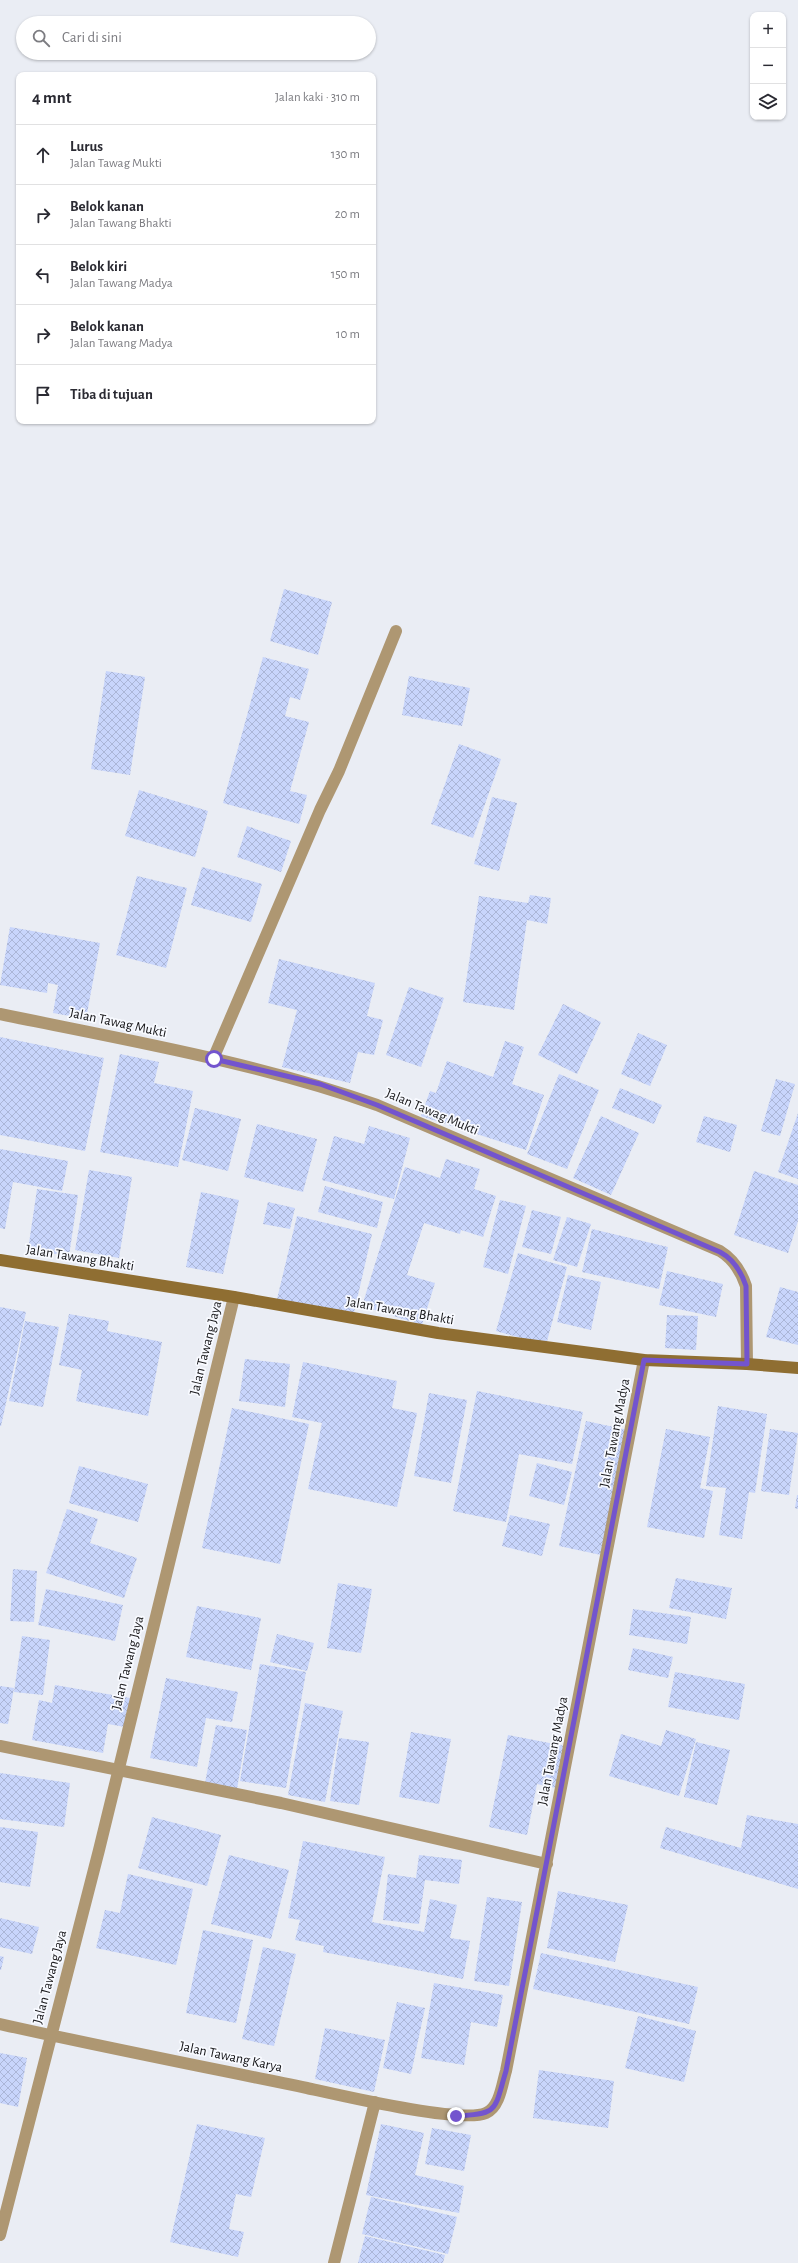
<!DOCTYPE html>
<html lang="id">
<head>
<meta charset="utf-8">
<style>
  body { margin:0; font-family:"Alegreya Sans",sans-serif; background:#f2f2f3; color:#2b2b33 }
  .controls { position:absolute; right:12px; top:12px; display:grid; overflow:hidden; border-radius:8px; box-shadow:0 1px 3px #0004 }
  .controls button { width:36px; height:36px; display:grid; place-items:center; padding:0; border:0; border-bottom:1px solid #e1e1e2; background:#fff; color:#2b2b33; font:20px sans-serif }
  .stop { position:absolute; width:12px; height:12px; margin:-9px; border:3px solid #7354ce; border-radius:50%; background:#fff }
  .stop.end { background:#7354ce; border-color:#fff; box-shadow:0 1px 4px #0008 }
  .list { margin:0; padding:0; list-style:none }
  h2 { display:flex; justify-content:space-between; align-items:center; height:52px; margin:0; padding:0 16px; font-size:17px }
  h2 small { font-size:13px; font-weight:400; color:#7c7c81 }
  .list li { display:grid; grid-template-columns:26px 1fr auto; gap:12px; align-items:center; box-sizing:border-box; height:60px; padding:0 16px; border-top:1px solid #e1e1e2 }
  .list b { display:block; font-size:15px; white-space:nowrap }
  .list p { margin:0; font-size:13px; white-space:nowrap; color:#7c7c81 }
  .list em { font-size:13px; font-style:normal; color:#7c7c81 }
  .icon { flex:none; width:22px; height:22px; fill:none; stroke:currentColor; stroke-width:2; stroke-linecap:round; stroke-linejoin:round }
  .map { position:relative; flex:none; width:798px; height:2263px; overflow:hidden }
  .search { position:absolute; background:#fff; box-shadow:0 1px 3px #0004; left:16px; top:16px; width:360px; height:44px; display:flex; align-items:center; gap:10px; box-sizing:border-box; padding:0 14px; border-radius:22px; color:#7c7c81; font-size:15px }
  .panel { position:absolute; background:#fff; box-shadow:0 1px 3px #0004; left:16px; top:72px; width:360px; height:352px; border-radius:8px }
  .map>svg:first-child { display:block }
</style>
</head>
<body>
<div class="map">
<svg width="798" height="2263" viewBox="0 0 798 2263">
  <defs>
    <pattern id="building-cross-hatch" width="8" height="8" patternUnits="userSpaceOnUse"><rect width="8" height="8" fill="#c8d5fb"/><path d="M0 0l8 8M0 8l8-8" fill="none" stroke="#abb6d7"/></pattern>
  </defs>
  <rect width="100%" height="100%" fill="#eaedf4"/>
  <!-- building -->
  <path fill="url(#building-cross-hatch)" d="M284 589 332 602 318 655 270 641Z
    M263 657 309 669 300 700 290 697 285 716 309 722 290 791 307 795 299 824 223 803Z
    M106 671 145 677 130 775 91 769Z
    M409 676 470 688 462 726 402 715Z
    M459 744 501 759 473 838 431 824Z
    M139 790 208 811 195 857 125 836Z
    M492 797 517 803 499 871 474 864Z
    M247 826 291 841 281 872 237 857Z
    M202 867 262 884 251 922 191 905Z
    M137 876 187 888 166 968 116 955Z
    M530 895 551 898 547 924 527 920 514 1010 463 1002 479 896 528 903Z
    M10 927 100 943 86 1019 53 1013 58 985 48 983 47 993 0 985Z
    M279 959 375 983 367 1016 383 1020 374 1055 358 1052 350 1083 282 1067 297 1010 268 1003Z
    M409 987 444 998 421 1067 386 1055Z
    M563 1004 601 1022 577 1074 538 1055Z
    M638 1033 667 1045 650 1086 621 1074Z
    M0 1037 104 1058 85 1151 0 1135Z
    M505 1041 524 1047 512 1084 544 1095 526 1150 421 1116 430 1091 436 1093 447 1061 493 1077Z
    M120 1054 159 1062 154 1083 193 1091 178 1167 100 1152Z
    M559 1074 599 1090 567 1169 527 1154Z
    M776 1079 795 1084 780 1136 761 1131Z
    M620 1088 662 1105 654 1124 612 1108Z
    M195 1108 241 1119 228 1171 182 1160Z
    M798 1113V1179L778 1172Z
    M601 1116 639 1133 611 1195 573 1178Z
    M704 1116 737 1125 730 1152 696 1142Z
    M257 1124 317 1139 303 1192 244 1177Z
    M369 1126 410 1138 394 1199 322 1180 334 1136 364 1144Z
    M0 1149 68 1161 62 1191 13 1182 5 1229 0 1228Z
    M446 1159 480 1169 474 1189 496 1196 483 1237 461 1230 460 1234 424 1223 407 1275 435 1283 422 1325 362 1306 405 1167 440 1178Z
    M89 1170 132 1177 119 1258 75 1250Z
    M754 1171 798 1185V1221L788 1253 734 1235Z
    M325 1186 383 1202 377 1228 318 1212Z
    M37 1189 78 1195 69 1256 28 1250Z
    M201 1192 239 1200 223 1274 186 1267Z
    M500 1200 526 1206 508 1274 483 1267Z
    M268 1202 295 1208 290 1229 263 1224Z
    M532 1210 561 1217 551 1254 522 1247Z
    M297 1216 372 1234 353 1317 277 1299Z
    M567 1217 591 1224 577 1267 553 1260Z
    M592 1229 668 1247 659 1289 582 1272Z
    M518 1253 567 1267 546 1345 496 1331Z
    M667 1271 723 1284 716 1317 659 1305Z
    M568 1275 601 1282 591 1330 557 1322Z
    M780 1287 798 1292V1345L766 1337Z
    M0 1307 26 1312 1 1426H0Z
    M69 1314 109 1321 107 1331 162 1342 148 1416 76 1401 82 1370 59 1365Z
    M667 1315 698 1316 696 1350 665 1348Z
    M25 1321 59 1327 43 1407 9 1401Z
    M245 1359 290 1364 285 1407 239 1401Z
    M303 1362 397 1381 392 1408 417 1413 397 1507 308 1489 322 1423 292 1417Z
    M477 1391 583 1412 572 1464 519 1454 506 1522 453 1511Z
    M429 1393 467 1400 451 1483 414 1476Z
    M718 1406 767 1414 755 1493 749 1492 742 1539 719 1535 726 1488 706 1486Z
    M232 1408 309 1424 280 1564 202 1548Z
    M586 1421 628 1430 601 1555 559 1546Z
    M666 1429 710 1437 700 1488 713 1491 704 1538 647 1527Z
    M770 1429 798 1433 789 1495 761 1491Z
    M537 1463 572 1472 564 1505 529 1496Z
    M79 1466 148 1484 138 1522 69 1503Z
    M797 1495H798V1509L795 1508Z
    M67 1509 98 1519 90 1543 137 1558 124 1598 46 1573Z
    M510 1515 550 1524 542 1556 502 1546Z
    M13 1569 37 1571 34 1622 10 1621Z
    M676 1578 732 1588 726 1619 669 1608Z
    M338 1583 372 1589 361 1653 327 1648Z
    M46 1589 123 1605 115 1641 38 1625Z
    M197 1606 261 1618 251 1670 186 1657Z
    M633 1609 691 1617 687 1644 629 1635Z
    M277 1634 314 1643 307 1671 270 1662Z
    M22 1636 50 1640 43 1695 14 1692Z
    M633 1648 673 1657 668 1678 628 1670Z
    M260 1664 306 1672 286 1788 240 1781Z
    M675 1672 745 1684 739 1720 668 1707Z
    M166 1678 238 1692 232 1722 206 1718 197 1767 150 1758Z
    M55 1685 130 1698 125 1727 108 1724 103 1753 32 1740 39 1700 52 1703Z
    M0 1686 14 1688 8 1724 0 1723Z
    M305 1703 343 1711 325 1802 288 1795Z
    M216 1725 247 1730 237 1789 205 1783Z
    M666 1730 696 1739 679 1796 609 1776 621 1734 661 1746Z
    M411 1732 451 1739 439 1804 399 1797Z
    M508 1735 565 1746 556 1788 537 1784 527 1835 489 1827Z
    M339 1738 369 1742 359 1805 330 1801Z
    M696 1742 730 1750 717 1805 684 1797Z
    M0 1773 70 1783 64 1827 0 1819Z
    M747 1815 798 1824V1889L660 1848 666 1827 741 1848Z
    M152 1817 221 1835 207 1886 138 1868Z
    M0 1827 38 1832 30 1887 0 1882Z
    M303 1841 385 1857 372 1922 424 1932 430 1899 457 1905 450 1938 470 1941 463 1979 323 1952 324 1946 295 1940 300 1920 288 1918Z
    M229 1855 289 1870 271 1939 211 1924Z
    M419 1855 462 1860 459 1884 425 1880 419 1924 383 1920 388 1874 416 1878Z
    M128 1874 193 1889 176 1965 96 1948 105 1910 120 1913Z
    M558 1891 628 1905 615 1962 547 1948Z
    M487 1897 522 1902 509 1986 474 1981Z
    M0 1918 39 1927 32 1954 0 1947Z
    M203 1930 253 1940 236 2023 186 2013Z
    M263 1947 296 1954 274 2046 242 2039Z
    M541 1953 698 1987 689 2024 533 1989Z
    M0 1956 4 1957 1 1970H0Z
    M434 1983 503 1995 497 2027 471 2022 464 2065 421 2058Z
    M397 2002 425 2008 411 2074 383 2068Z
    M638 2016 696 2031 684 2082 625 2068Z
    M325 2028 385 2040 374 2092 315 2079Z
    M0 2053 27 2058 18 2107 0 2103Z
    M539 2070 614 2081 608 2128 533 2118Z
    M197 2124 265 2138 251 2197 236 2194 229 2229 244 2232 238 2257 170 2242Z
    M381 2124 424 2133 415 2175 464 2186 459 2213 366 2195Z
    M432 2128 471 2135 464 2171 425 2164Z
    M371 2197 457 2217 448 2254 362 2234Z
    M365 2236 445 2255 443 2263H358Z"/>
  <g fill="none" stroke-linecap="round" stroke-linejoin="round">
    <!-- street -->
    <path stroke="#ae9772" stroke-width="12" d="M0 1014C126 1040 255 1062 377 1105L720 1251C733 1259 741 1271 746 1286L747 1364
      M213 1059 320 810 339 771 396 631
      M0 1746 281 1803 547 1864
      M0 2024C102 2047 205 2067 307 2088 339 2095 461 2124 486 2113 500 2107 502 2084 506 2071L644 1360
      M0 2235 99 1850 234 1297
      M334 2263 375 2102"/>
    <!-- secondary -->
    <path stroke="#8f6e32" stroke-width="12" d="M0 1260 234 1297 438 1333 644 1360 747 1364 798 1368"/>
  </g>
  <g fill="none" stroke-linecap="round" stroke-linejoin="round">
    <!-- route -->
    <path stroke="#7354ce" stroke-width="5" d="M214 1059 320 1084 377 1105 720 1252C733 1259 741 1271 746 1286L747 1364 644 1360 506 2071C494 2110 500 2114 456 2116"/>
  </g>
  <g text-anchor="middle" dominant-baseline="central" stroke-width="3.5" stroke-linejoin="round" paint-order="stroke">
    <!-- street labels -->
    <g font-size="14" fill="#161619" stroke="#f8faff">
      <text transform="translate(118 1023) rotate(12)">Jalan Tawag Mukti</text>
      <text transform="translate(432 1112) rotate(23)">Jalan Tawag Mukti</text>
      <text transform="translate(80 1258) rotate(9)">Jalan Tawang Bhakti</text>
      <text transform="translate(400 1311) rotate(10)">Jalan Tawang Bhakti</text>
      <text transform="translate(206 1348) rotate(-76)">Jalan Tawang Jaya</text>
      <text transform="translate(615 1433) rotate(-79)">Jalan Tawang Madya</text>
      <text transform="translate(128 1663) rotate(-76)">Jalan Tawang Jaya</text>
      <text transform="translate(553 1751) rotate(-79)">Jalan Tawang Madya</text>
      <text transform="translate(50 1977) rotate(-75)">Jalan Tawang Jaya</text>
      <text transform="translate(231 2057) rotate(12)">Jalan Tawang Karya</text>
    </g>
  </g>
</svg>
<div class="controls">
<button>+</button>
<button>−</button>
<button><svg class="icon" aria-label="layers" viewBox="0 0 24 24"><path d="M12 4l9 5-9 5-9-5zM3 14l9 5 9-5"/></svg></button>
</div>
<div class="stop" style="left:214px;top:1059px"></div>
<div class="stop end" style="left:456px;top:2116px"></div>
<div class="search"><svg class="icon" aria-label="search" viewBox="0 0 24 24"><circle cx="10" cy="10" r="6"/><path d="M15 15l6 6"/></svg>Cari di sini</div>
<section class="panel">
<h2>4 mnt<small>Jalan kaki · 310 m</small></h2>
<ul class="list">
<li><svg class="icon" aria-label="ahead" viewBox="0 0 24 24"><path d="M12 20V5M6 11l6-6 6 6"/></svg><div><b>Lurus</b><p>Jalan Tawag Mukti</p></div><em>130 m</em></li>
<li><svg class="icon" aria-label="right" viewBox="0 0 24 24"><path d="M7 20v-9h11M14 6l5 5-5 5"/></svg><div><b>Belok kanan</b><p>Jalan Tawang Bhakti</p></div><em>20 m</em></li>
<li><svg class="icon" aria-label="left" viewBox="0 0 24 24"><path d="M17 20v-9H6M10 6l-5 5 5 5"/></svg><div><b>Belok kiri</b><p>Jalan Tawang Madya</p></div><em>150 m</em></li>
<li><svg class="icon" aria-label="right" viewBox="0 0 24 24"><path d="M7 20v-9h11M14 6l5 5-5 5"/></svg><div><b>Belok kanan</b><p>Jalan Tawang Madya</p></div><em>10 m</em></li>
<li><svg class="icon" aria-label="arrive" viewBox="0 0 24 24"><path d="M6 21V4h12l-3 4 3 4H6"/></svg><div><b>Tiba di tujuan</b></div></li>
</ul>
</section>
</div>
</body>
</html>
